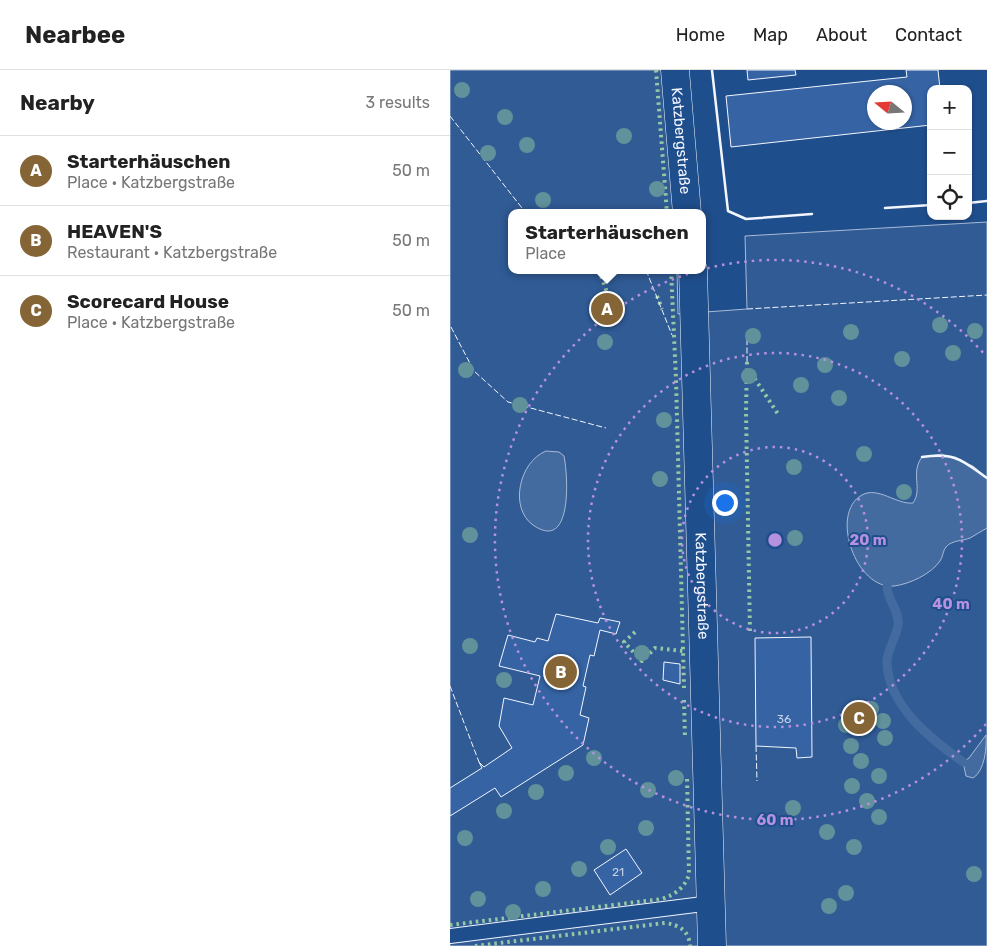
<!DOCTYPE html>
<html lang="en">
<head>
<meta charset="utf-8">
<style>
  body { margin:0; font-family:Rubik,sans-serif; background:#f6f6f6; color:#222 }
  .controls { position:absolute; right:15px; top:15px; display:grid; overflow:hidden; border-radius:10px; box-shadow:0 1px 4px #0004 }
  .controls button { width:45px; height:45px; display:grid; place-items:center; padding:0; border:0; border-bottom:1px solid #e0e0e0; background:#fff; color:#222; font:25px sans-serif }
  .compass { position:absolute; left:417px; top:15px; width:45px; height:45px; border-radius:50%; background:#fff; box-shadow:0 1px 4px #0004; rotate:288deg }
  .you { position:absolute; left:274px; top:432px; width:18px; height:18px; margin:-12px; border:4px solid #fff; border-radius:50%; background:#1a73e8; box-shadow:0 0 0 8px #1a73e833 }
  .badge { display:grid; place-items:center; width:32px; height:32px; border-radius:50%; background:#856535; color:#fff; font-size:16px; font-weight:700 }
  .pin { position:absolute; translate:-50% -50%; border:2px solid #fff; box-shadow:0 1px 5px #0006 }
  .popup { position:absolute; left:58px; top:139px; width:198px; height:65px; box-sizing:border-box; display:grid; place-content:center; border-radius:10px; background:#fff; filter:drop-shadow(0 1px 4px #0005); font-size:16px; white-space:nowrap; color:#767676 }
  .popup b { font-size:19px; color:#222 }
  .popup::after { content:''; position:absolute; left:50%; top:100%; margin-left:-10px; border:10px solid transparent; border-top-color:#fff }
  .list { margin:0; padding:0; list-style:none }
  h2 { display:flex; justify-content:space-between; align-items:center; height:65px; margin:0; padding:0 20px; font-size:21px }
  h2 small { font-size:16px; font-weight:400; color:#767676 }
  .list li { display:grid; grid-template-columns:32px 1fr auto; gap:15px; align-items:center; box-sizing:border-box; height:70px; padding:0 20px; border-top:1px solid #e0e0e0 }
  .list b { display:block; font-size:19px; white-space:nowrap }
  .list p { margin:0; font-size:16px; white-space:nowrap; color:#767676 }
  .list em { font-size:16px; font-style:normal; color:#767676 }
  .icon { flex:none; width:28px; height:28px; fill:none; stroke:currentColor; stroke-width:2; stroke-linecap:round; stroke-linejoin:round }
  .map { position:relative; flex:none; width:537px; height:876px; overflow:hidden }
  header { display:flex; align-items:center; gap:30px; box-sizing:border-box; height:70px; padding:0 25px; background:#fff; border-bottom:1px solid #e0e0e0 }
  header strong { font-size:24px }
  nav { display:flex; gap:28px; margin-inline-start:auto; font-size:18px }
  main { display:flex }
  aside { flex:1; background:#fff }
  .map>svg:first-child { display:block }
</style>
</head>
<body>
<header>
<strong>Nearbee</strong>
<nav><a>Home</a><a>Map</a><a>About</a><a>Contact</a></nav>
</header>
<main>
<aside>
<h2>Nearby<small>3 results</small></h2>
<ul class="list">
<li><span class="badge">A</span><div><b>Starterhäuschen</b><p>Place · Katzbergstraße</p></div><em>50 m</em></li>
<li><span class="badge">B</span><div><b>HEAVEN'S</b><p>Restaurant · Katzbergstraße</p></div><em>50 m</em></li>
<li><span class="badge">C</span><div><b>Scorecard House</b><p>Place · Katzbergstraße</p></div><em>50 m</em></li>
</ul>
</aside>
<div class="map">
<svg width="537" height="876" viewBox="0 0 537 876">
  <rect width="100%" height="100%" fill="#1f4e8c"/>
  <!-- green -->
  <path fill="#305b95" stroke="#a8bbd7" d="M0 0H214L226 143H62V200H227L228 244 297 239 295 166 537 152V876H0Z"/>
  <!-- water -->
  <path fill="#446ba0" stroke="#a8bbd7" d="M96 381 109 382 114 386C118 405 123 483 83 455 59 438 69 392 96 381Z
    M492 384 523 396 537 408V458C531 461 526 465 520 468 513 471 502 470 496 477 493 480 493 487 490 491 481 504 460 514 444 516 406 520 379 443 412 425 428 416 447 435 463 433 473 419 460 403 472 387Z
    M536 665C537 676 535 701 523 708L516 706 513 692 519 688Z"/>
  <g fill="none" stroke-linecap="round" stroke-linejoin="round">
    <!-- stream -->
    <path stroke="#446ba0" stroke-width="9" d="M437 516C437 530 450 541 448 555 446 568 437 580 437 592 438 636 481 669 513 692"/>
  </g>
  <!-- building -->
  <path fill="#3563a3" stroke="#f2f6ff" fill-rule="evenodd" d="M297 0H345L346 5 298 10Z
    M456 0H488L490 19H481V55L281 77 276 26 457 7ZM424 22H454V52H424Z
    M160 231 166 243 154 248 148 235Z
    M106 544 148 553 150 548 170 552 166 564 150 560 144 586 140 585 133 616 136 617 130 645 139 648 133 675 51 727 45 718 0 746V718L32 698 29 692 34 697 62 678 49 656 54 628 83 635 90 606 49 596 58 565 85 572 87 568 98 571Z
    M361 567 362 687 347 688 346 678 306 676 305 568Z
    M214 592 230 594V614L213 610Z
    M407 639 415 642 419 650 412 658 403 656 400 646Z
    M176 779 192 803 160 825 144 800Z"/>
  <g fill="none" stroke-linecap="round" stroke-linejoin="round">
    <!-- service casing -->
    <g stroke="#f2f6ff" stroke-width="16">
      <path id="service" d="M0 866 261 833"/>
    </g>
    <!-- minor casing -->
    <g stroke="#f2f6ff" stroke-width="29">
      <g id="minor">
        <path id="s1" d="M225 0 237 143"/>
        <path id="s2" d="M243 200 262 876"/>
      </g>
    </g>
    <!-- service -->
    <use href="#service" stroke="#1f4e8c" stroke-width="14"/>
    <!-- minor -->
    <use href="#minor" stroke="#1f4e8c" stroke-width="28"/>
    <!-- hedge -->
    <path stroke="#97c8a6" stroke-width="4" stroke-dasharray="2.5 4" stroke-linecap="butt" d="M206 0 217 143
      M149 200 160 231
      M221 200 226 309 234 618
      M207 226 212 239
      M297 292 296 342 300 563
      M301 303 328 344
      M185 562 174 572 192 591 205 578 233 581
      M234 630 235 669
      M0 855 212 829C226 824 234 818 239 805L237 706
      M25 876 215 853C230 855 239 861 240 876"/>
    <!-- fence -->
    <path stroke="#f2f6ff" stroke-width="1" stroke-dasharray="6 2.5" stroke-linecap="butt" d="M0 46 72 138
      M196 200 222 265
      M297 239 537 225
      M1 257 24 301 58 332 156 358
      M297 292V270
      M0 616 29 692
      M306 676 307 711"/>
    <!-- wall -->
    <path stroke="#f2f6ff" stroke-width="2.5" d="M262 0 278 141 296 149 362 144
      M518 133 537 131
      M435 138 481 135
      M472 387C505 382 512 390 537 408"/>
  </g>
  <!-- trees -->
  <g fill="#61919a">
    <circle cx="12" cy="20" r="8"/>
    <circle cx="55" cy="47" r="8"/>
    <circle cx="174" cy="66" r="8"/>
    <circle cx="77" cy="75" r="8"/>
    <circle cx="38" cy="83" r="8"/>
    <circle cx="207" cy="119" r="8"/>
    <circle cx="93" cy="130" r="8"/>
    <circle cx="490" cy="255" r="8"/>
    <circle cx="525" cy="261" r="8"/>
    <circle cx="401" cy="262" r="8"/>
    <circle cx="303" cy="266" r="8"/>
    <circle cx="155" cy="272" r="8"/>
    <circle cx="503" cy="283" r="8"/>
    <circle cx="452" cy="289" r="8"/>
    <circle cx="375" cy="295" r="8"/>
    <circle cx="16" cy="300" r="8"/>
    <circle cx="299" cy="306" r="8"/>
    <circle cx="351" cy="315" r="8"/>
    <circle cx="389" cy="328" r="8"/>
    <circle cx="70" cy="335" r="8"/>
    <circle cx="214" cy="350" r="8"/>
    <circle cx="414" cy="384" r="8"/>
    <circle cx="344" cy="397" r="8"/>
    <circle cx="210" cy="409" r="8"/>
    <circle cx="454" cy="422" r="8"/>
    <circle cx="20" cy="465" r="8"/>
    <circle cx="345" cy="468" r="8"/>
    <circle cx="20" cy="576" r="8"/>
    <circle cx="192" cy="583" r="8"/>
    <circle cx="54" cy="610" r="8"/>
    <circle cx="421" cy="639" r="8"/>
    <circle cx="433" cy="651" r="8"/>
    <circle cx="396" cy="655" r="8"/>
    <circle cx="435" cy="668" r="8"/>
    <circle cx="401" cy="676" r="8"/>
    <circle cx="144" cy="688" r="8"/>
    <circle cx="411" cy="691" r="8"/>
    <circle cx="116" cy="703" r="8"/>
    <circle cx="429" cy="706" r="8"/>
    <circle cx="226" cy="708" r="8"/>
    <circle cx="402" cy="716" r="8"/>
    <circle cx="198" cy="720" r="8"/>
    <circle cx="86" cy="722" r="8"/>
    <circle cx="417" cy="731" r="8"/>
    <circle cx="343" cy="738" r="8"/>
    <circle cx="54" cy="741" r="8"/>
    <circle cx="429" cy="747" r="8"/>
    <circle cx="196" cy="758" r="8"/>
    <circle cx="377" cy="762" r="8"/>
    <circle cx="15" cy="768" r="8"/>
    <circle cx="158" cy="777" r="8"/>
    <circle cx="404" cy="777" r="8"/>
    <circle cx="129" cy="799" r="8"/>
    <circle cx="524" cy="804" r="8"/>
    <circle cx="93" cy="819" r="8"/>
    <circle cx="396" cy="823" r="8"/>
    <circle cx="28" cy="829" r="8"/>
    <circle cx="379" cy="836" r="8"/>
    <circle cx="63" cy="842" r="8"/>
  </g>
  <!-- distance rings -->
  <g fill="none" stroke="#b691df" stroke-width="2.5" stroke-dasharray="2.5 5">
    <circle cx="325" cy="470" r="93"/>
    <circle cx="325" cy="470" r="187"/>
    <path d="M536 654A280 280 0 1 1 536 286"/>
  </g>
  <g text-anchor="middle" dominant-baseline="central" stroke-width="4" stroke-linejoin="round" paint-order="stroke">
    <!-- number labels -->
    <g font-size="12" fill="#c3d1e8">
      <text x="334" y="649">36</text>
      <text x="168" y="802">21</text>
    </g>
    <!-- street labels -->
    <g font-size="15" fill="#f2f6ff" stroke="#1f4e8c">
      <text stroke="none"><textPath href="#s1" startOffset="71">Katzbergstraße</textPath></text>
      <text stroke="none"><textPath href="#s2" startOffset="316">Katzbergstraße</textPath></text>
    </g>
  </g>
  <circle cx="325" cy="470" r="8" fill="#b691df" stroke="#1f4e8c" stroke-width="2.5"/>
  <g font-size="15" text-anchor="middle" font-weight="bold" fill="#b691df" stroke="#1f4e8c" stroke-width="4" stroke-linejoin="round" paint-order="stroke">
    <text x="418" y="475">20 m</text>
    <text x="501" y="539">40 m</text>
    <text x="325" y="755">60 m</text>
  </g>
</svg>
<div class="controls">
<button>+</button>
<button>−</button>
<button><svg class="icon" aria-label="locate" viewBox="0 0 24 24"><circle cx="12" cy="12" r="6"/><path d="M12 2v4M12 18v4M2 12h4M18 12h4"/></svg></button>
</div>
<svg class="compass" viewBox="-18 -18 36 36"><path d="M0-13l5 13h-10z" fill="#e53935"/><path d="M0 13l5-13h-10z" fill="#767676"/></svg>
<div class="you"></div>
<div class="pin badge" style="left:157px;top:239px">A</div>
<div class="popup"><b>Starterhäuschen</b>Place</div>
<div class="pin badge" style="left:111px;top:602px">B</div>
<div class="pin badge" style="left:409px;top:648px">C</div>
</div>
</main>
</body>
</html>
